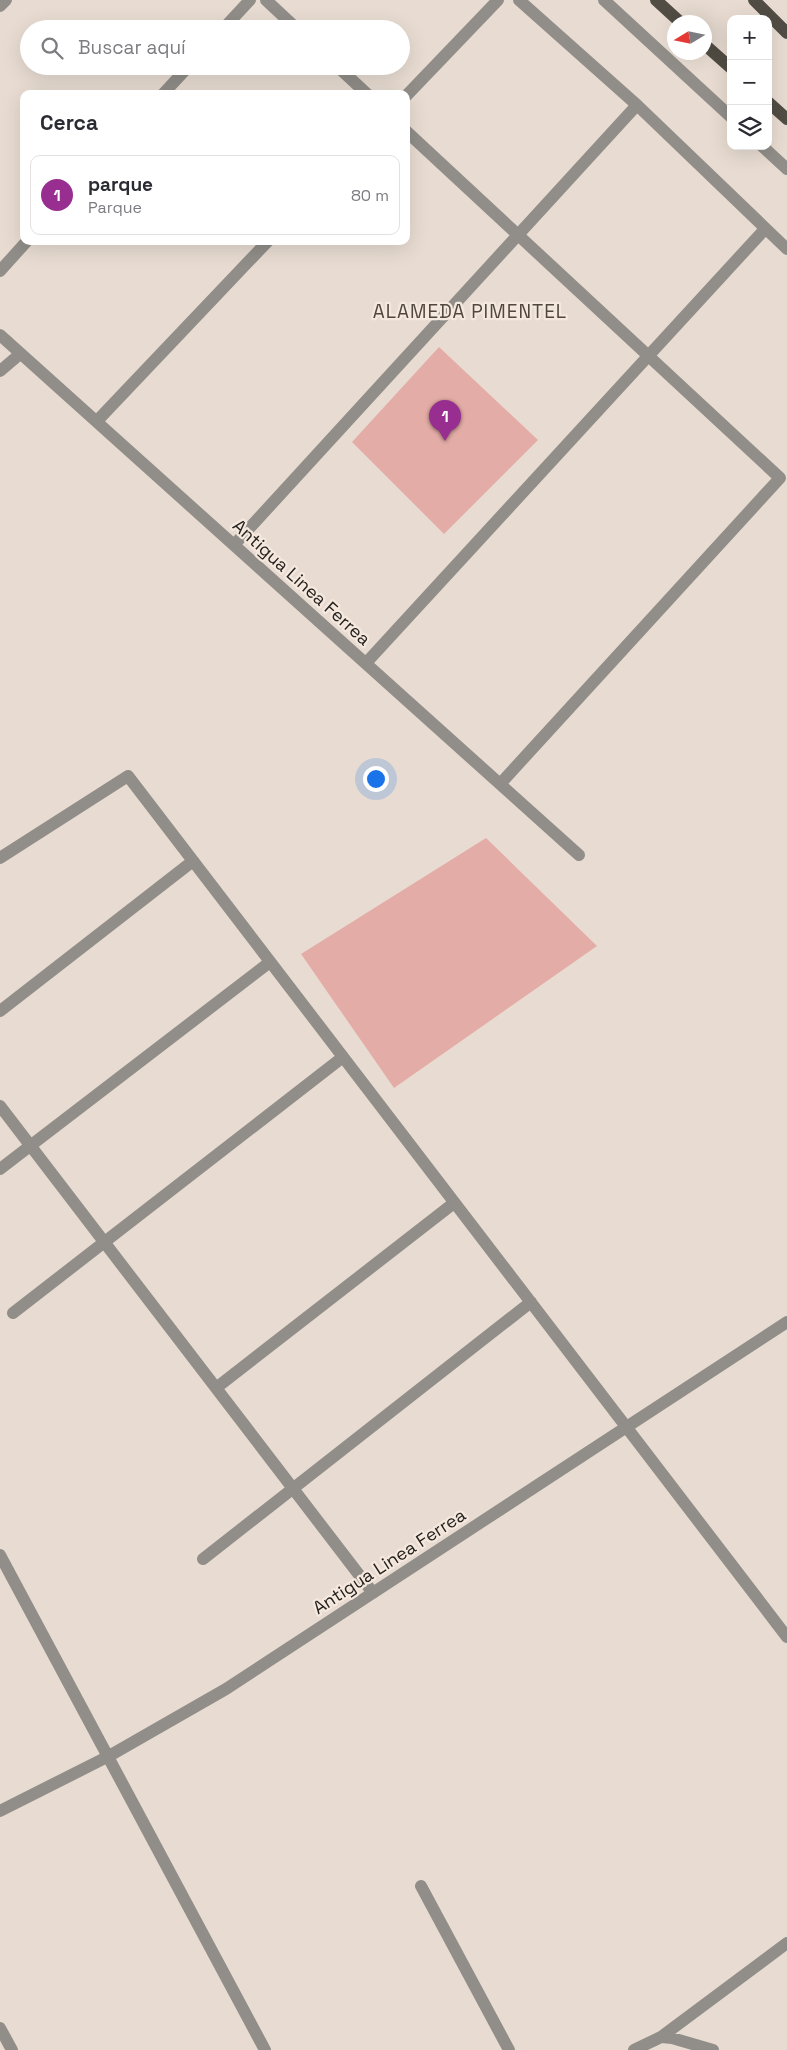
<!DOCTYPE html>
<html lang="es">
<head>
<meta charset="utf-8">
<style>
  body { margin:0; font-family:"Space Grotesk",sans-serif; background:#f7f7f7; color:#2b2b33 }
  .controls { position:absolute; right:15px; top:15px; display:grid; overflow:hidden; border-radius:10px; box-shadow:0 5px 20px #0002 }
  .controls button { width:45px; height:45px; display:grid; place-items:center; padding:0; border:0; border-bottom:1px solid #e1e1e2; background:#fff; color:#2b2b33; font:25px sans-serif }
  .compass { position:absolute; left:667px; top:15px; width:45px; height:45px; border-radius:50%; background:#fff; box-shadow:0 5px 20px #0002; rotate:260deg }
  .you { position:absolute; left:375px; top:778px; width:18px; height:18px; margin:-12px; border:4px solid #fff; border-radius:50%; background:#1a73e8; box-shadow:0 0 0 8px #1a73e833 }
  .badge { display:grid; place-items:center; width:32px; height:32px; border-radius:50%; background:#982e90; color:#fff; font-size:16px; font-weight:700 }
  .pin { position:absolute; translate:-50% -41px; filter:drop-shadow(0 1px 2px #0008) }
  .pin::after { content:''; position:absolute; top:26px; width:18px; height:15px; background:inherit; clip-path:polygon(0 0,100% 0,50% 100%) }
  .list { margin:0; padding:0; list-style:none }
  h2 { display:flex; justify-content:space-between; align-items:center; height:65px; margin:0; padding:0 20px; font-size:21px }
  h2 small { font-size:16px; font-weight:400; color:#7c7c81 }
  .list li { display:grid; grid-template-columns:32px 1fr auto; gap:15px; align-items:center; box-sizing:border-box; height:80px; margin:0 10px 10px; padding:0 10px; border:1px solid #e1e1e2; border-radius:10px }
  .list b { display:block; font-size:19px; white-space:nowrap }
  .list p { margin:0; font-size:16px; white-space:nowrap; color:#7c7c81 }
  .list em { font-size:16px; font-style:normal; color:#7c7c81 }
  .icon { flex:none; width:28px; height:28px; fill:none; stroke:currentColor; stroke-width:2; stroke-linecap:round; stroke-linejoin:round }
  .map { position:relative; flex:none; width:787px; height:2050px; overflow:hidden }
  .search { position:absolute; background:#fff; box-shadow:0 5px 20px #0002; left:20px; top:20px; width:390px; height:55px; display:flex; align-items:center; gap:12px; box-sizing:border-box; padding:0 18px; border-radius:28px; color:#7c7c81; font-size:19px }
  .panel { position:absolute; background:#fff; box-shadow:0 5px 20px #0002; left:20px; top:90px; width:390px; height:155px; border-radius:10px }
  .map>svg:first-child { display:block }
</style>
</head>
<body>
<div class="map">
<svg width="787" height="2050" viewBox="0 0 787 2050">
  <rect width="100%" height="100%" fill="#e8dcd2"/>
  <!-- green -->
  <path fill="#e4aca6" d="M439 347 538 440 444 534 352 442Z
    M486 838 597 946 394 1088 301 954Z"/>
  <g fill="none" stroke-linecap="round" stroke-linejoin="round">
    <!-- minor -->
    <path stroke="#918e89" stroke-width="12" d="M266 0 297 29
      M519 0 637 105 787 249
      M604 0 731 117
      M0 6 6 0
      M223 29 250 0
      M337 66 367 94
      M163 94 189 66
      M406 96 498 0
      M406 131 780 478 500 784
      M762 146 787 169
      M0 271 27 241
      M0 335 579 855
      M0 371 20 354
      M97 421 268 241
      M234 545 637 105
      M366 663 765 229
      M0 858 128 776 787 1637
      M0 1011 193 861
      M0 1106 373 1593
      M0 1169 270 962
      M13 1313 343 1057
      M216 1388 454 1203
      M0 1555 265 2050
      M203 1559 531 1302
      M0 1811 109 1756 226 1689 787 1322
      M421 1886 509 2050
      M0 2028 12 2050
      M661 2037 787 1943
      M634 2050 661 2037 672 2038 713 2050"/>
    <!-- primary -->
    <path stroke="#524d44" stroke-width="12" d="M656 0 680 22
      M754 0 787 33
      M704 44 731 68
      M768 102 787 119"/>
  </g>
  <g text-anchor="middle" dominant-baseline="central" stroke-width="4.5" stroke-linejoin="round" paint-order="stroke">
    <!-- street labels -->
    <g font-size="18" fill="#26221e" stroke="#f5e9df">
      <text transform="translate(302 582) rotate(42)">Antigua Linea Ferrea</text>
      <text transform="translate(389 1561) rotate(-33)">Antigua Linea Ferrea</text>
    </g>
    <!-- neighbourhood labels -->
    <g font-size="19" letter-spacing="1" fill="#51473f" stroke="#f5e9df">
      <text x="470" y="311">ALAMEDA PIMENTEL</text>
    </g>
  </g>
</svg>
<div class="controls">
<button>+</button>
<button>−</button>
<button><svg class="icon" aria-label="layers" viewBox="0 0 24 24"><path d="M12 4l9 5-9 5-9-5zM3 14l9 5 9-5"/></svg></button>
</div>
<svg class="compass" viewBox="-18 -18 36 36"><path d="M0-13l5 13h-10z" fill="#e53935"/><path d="M0 13l5-13h-10z" fill="#7c7c81"/></svg>
<div class="you"></div>
<div class="pin badge" style="left:445px;top:441px">1</div>
<div class="search"><svg class="icon" aria-label="search" viewBox="0 0 24 24"><circle cx="10" cy="10" r="6"/><path d="M15 15l6 6"/></svg>Buscar aquí</div>
<section class="panel">
<h2>Cerca<small></small></h2>
<ul class="list">
<li><span class="badge">1</span><div><b>parque</b><p>Parque</p></div><em>80 m</em></li>
</ul>
</section>
</div>
</body>
</html>
